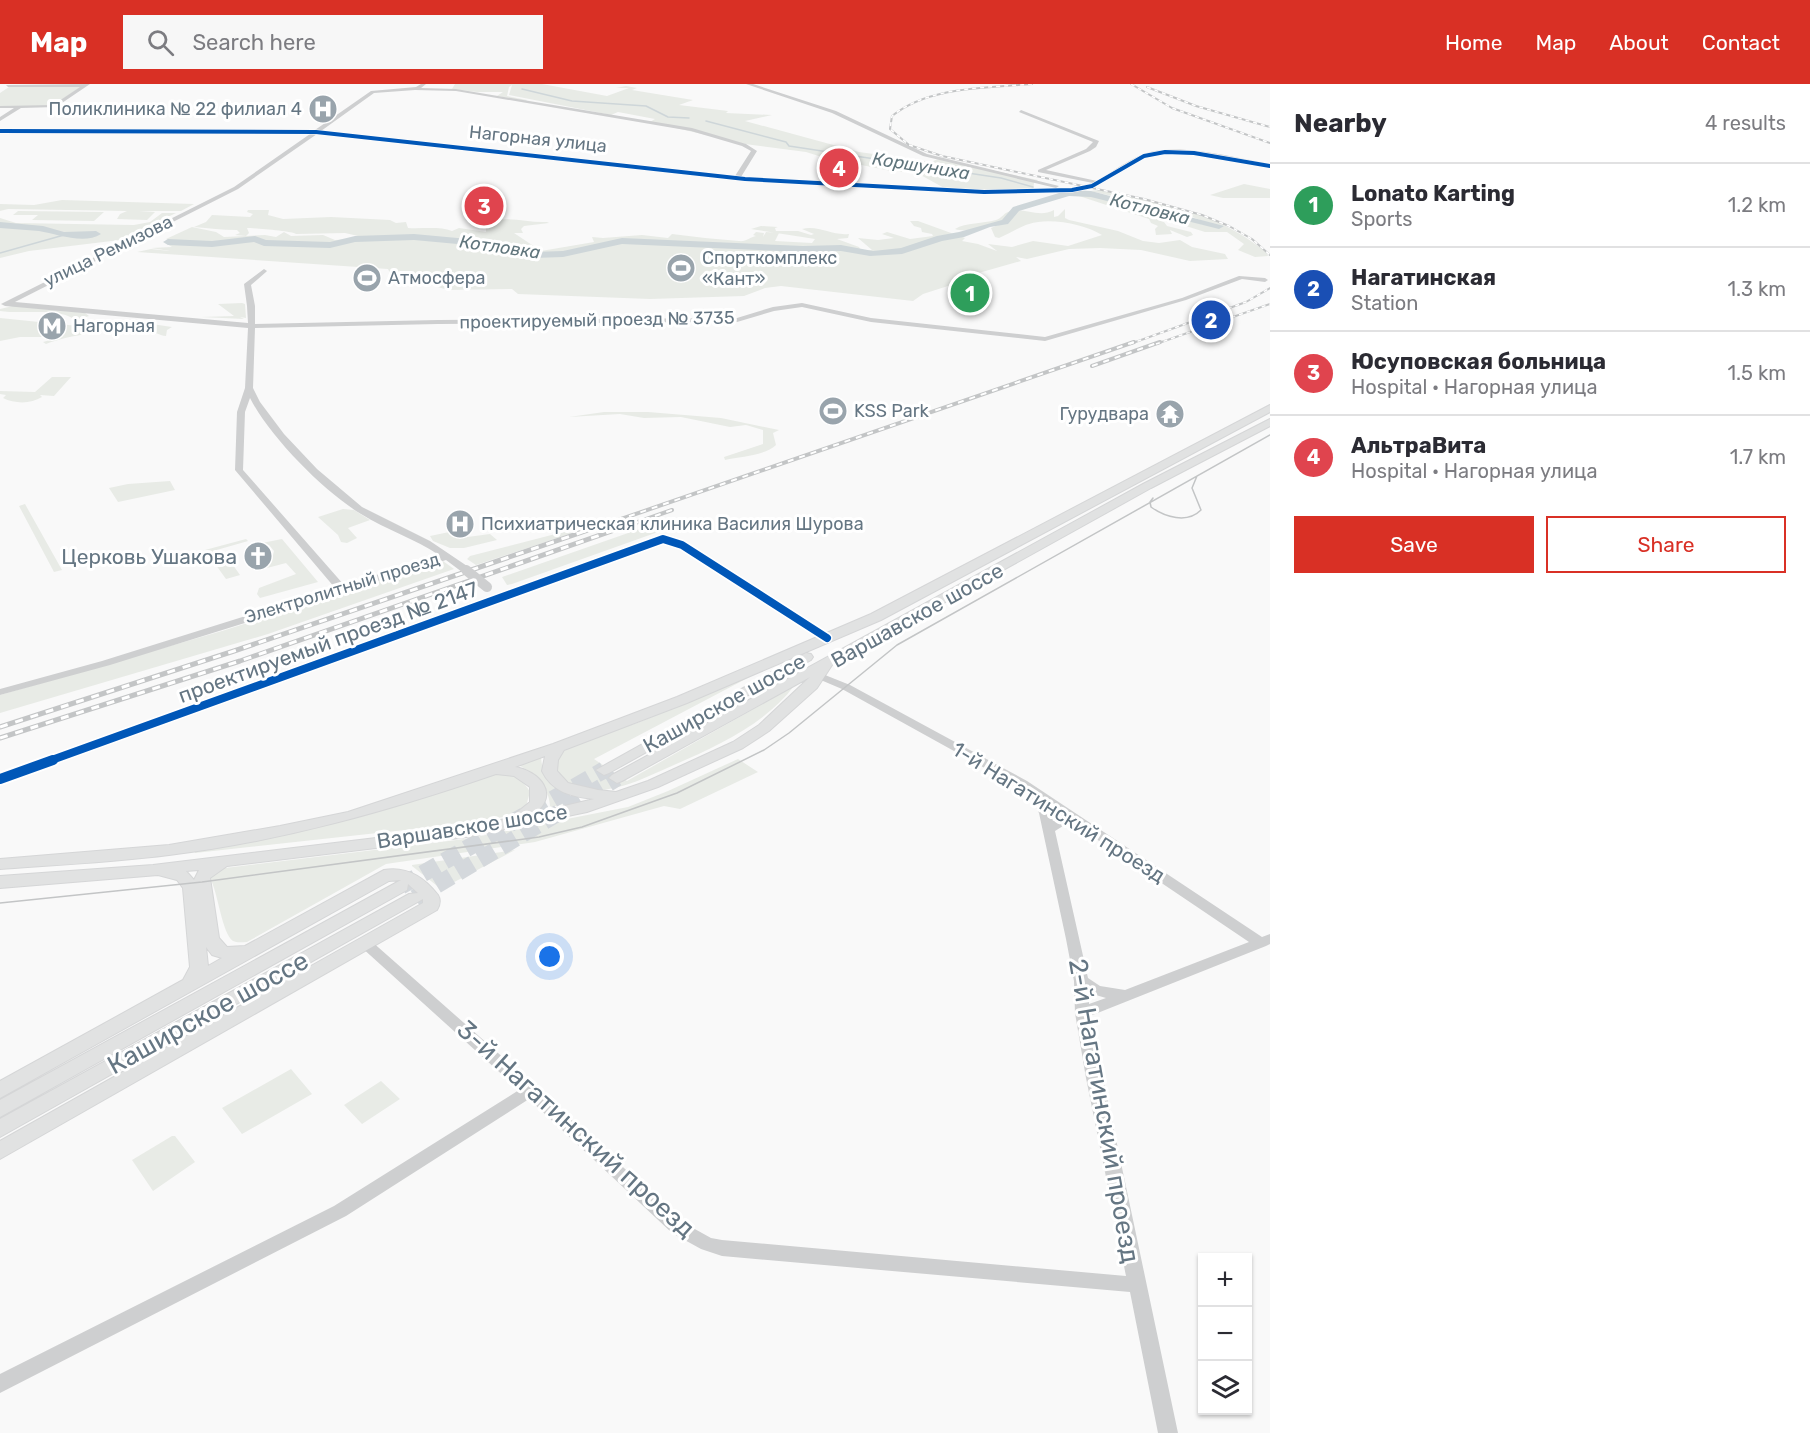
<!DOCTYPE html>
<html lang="en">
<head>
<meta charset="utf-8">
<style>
  body { margin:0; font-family:Rubik,sans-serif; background:#f7f7f7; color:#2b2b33 }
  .controls { position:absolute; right:18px; bottom:18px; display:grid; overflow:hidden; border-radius:0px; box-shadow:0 2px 4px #0004 }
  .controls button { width:54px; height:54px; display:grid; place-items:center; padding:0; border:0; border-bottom:2px solid #e1e1e2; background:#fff; color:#2b2b33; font:30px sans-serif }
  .you { position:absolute; left:550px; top:873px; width:21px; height:21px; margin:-15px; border:4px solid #fff; border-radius:50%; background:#1a73e8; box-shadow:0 0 0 9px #1a73e833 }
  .badge { display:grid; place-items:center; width:39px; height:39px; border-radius:50%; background:#d93025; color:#fff; font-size:20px; font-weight:700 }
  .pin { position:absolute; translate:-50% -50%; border:3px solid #fff; box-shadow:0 2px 6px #0006 }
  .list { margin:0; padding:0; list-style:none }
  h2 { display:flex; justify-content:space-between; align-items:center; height:78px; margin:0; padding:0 24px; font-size:26px }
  h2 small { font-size:20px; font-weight:400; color:#7c7c81 }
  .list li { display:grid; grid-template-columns:39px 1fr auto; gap:18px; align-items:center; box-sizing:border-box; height:84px; padding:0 24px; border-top:2px solid #e1e1e2 }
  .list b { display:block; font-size:22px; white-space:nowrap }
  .list p { margin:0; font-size:20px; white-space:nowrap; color:#7c7c81 }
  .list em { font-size:20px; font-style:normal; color:#7c7c81 }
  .actions { display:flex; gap:12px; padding:18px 24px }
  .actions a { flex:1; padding:14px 0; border:2px solid #d93025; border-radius:0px; text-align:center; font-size:21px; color:#d93025 }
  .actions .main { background:#d93025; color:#fff }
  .icon { flex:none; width:33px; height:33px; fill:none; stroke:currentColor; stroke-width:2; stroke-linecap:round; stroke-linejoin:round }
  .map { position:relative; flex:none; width:1270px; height:1349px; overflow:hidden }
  header { display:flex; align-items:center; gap:36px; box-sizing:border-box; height:84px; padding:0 30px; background:#d93025; color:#fff }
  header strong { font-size:28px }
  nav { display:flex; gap:33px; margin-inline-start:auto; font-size:21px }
  .search { width:420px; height:54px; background:#f7f7f7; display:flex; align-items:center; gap:15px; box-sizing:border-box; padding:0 21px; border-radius:0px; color:#7c7c81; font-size:22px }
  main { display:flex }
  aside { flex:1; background:#fff }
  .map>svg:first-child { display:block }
</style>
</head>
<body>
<header>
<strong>Map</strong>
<div class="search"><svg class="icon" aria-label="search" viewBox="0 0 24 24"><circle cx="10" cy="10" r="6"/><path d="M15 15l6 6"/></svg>Search here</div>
<nav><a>Home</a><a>Map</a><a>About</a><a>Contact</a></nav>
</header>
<main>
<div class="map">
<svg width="1270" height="1349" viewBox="0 0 1270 1349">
  <rect width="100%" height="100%" fill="#f9f9f9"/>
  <!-- green -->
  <path fill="#e8ebe6" d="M455 0H542L607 12 629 4H616L626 2 637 4 632 6 693 16 679 21 728 27 726 29 772 31 745 37 859 68 931 78 938 75 1038 96 1034 99 1033 107 946 105 917 89 891 87 822 73 806 68 745 60 650 38 655 35 618 28 611 31 509 11 512 1 509 3 507 12 527 16 526 17 497 12 503 8H477L452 5Z
    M9 3H81L52 22H0V9Z
    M1244 100 1270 105V114H1223L1210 111Z
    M1099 106C1152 117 1211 127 1255 160 1261 164 1266 166 1268 172L1255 173 1238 166 1244 160 1227 148H1205L1173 138H1164L1167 142 1191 148 1193 151 1187 153 1170 146 1172 150 1156 151 1155 145 1158 142 1151 139 1149 135 1073 110 1083 109 1140 121 1204 141 1211 140 1176 127 1090 107Z
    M62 116 194 120 181 127H139L155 128 147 136 117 135 120 130 127 127 8 125 0 127V120L34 121Z
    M1065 125V134L1069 136 1118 147 1143 157 1159 159 1180 156 1192 163 1225 170 1228 175 1190 177 1141 166 1100 164 1069 165 1027 175 1016 173 1021 177 954 196 951 201 923 210 913 217 781 202 765 204 744 212 650 215 518 210 512 205 448 206 390 189 388 185 137 168 151 165 170 167 151 164 172 163 167 160 169 157 166 155 192 143 216 148 224 153 265 151 276 153 284 148 291 152 323 151 335 156 367 154 345 149 296 150C292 147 254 144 247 144L249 149 246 152 235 151 240 149 237 146C222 146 209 144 194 143L206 138 212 131 250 133 253 130 247 128 248 126H269L268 131 283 135 331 133 390 136 396 139 406 138 408 144C422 145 440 142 452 147L459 144 486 148V143L499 139 496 136C513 133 530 139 547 138L549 139 524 142 521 145 523 149H514L541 167 594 158 592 153 603 154 642 151 668 154 672 150C694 153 716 155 739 157 746 158 750 153 756 152L753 151 756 148 764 149 763 153 766 148 779 149 775 157 812 159 815 155 751 145 761 142 778 143 775 144 776 147H798L811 151 814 150 802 145C819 141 832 152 849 150L848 154 837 155 859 163 861 167 872 166 858 154 878 156 894 154 882 150 887 148 910 155 933 152 932 150 922 148 921 144 914 142 910 137H918L965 154 962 157 978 160 997 167 988 160 1012 163 1033 157 1068 162 1102 151C1085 140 1049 133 1029 140 1019 143 1009 150 999 154L995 153 991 144 1008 137C990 136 973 151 955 145 966 138 983 140 996 136 1002 134 1003 130 1008 128 1024 122 1038 135 1054 126V133L1058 132Z
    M18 127 104 128 94 137 32 136 38 131H13Z
    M162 129H176L120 156 29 167 0 174V134L16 139 134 141 150 138Z
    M242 219 245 220 246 234 240 233 244 235 201 233 234 232 218 220Z
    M13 222 85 229 89 232 76 236C73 235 71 233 68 232 52 225 19 230 0 227V225Z
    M0 234 78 242 131 237 172 243 167 246 166 252C159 252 153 246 145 246 116 245 72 250 46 260L43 258 54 255 53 253H20L0 257Z
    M52 293H71L54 312 40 311 42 313C31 320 15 320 3 314L6 311 0 310V307L35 308Z
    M604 328H648L721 334 779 346 773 349 776 361C764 372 741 372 725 376L724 373 763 360V346L746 341 730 343 681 333 644 334 620 330 569 333Z
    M170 397 175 406 118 418 109 404 128 400Z
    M25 420 62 486 54 488 19 422Z
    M343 425 354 426 370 436 348 444 357 454 347 459 341 458 338 451 318 433Z
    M627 431 476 481 467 475 470 472 567 447 571 449Z
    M651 441 658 448 512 500 507 501 502 493Z
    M454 447 460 454 490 450 497 456 464 464H450L433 457 430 452Z
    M246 455 248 457 213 467 218 473 226 471 240 491 226 495 205 466Z
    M282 455 318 498 260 514 257 510 259 504 296 490 286 479 267 484 264 479 272 475 274 467 269 461 262 459Z
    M443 477 454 485 268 550 0 629V611L222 547Z
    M759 588 594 675 627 697 794 602C763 643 710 665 665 685 647 693 628 702 609 705 600 707 591 705 582 704 557 699 546 675 572 662 592 651 616 647 637 639 678 623 718 605 759 588Z
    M541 673C544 705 555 701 575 717L552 723 550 722C549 702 535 691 519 681Z
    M738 675 758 688 680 725 664 722 535 758 386 780 247 858C242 858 237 859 233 857 222 850 218 808 210 794L214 788 225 784 465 755 628 723 668 707Z
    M491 690C509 689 521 692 530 708L526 722 511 732 405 746 195 769 194 766 289 748Z
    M515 766 441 805 412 782V781Z
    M291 985 312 1010 242 1050 222 1024Z
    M381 997 400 1015 362 1040 344 1021Z
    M172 1052H175L195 1078 153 1107 132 1076Z"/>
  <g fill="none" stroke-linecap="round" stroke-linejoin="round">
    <!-- stream -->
    <path stroke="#ced6d9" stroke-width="1.5" d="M522 5 572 17 646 22 668 33 689 34
      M706 37 786 58 789 62 1001 94 1033 103
      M0 169 64 151"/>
    <!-- river -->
    <path fill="#ced6d9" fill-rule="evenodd" d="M1069 106 1091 107 1224 142 1219 145 1091 113 1069 112 1019 127 1008 140 990 143 964 153 942 157 902 170 870 172 841 167 803 168 622 160 563 173 534 174 490 163 414 156 355 158 330 164 264 162 254 158 212 163 168 161 163 158 168 155 212 157 255 152 266 156 330 158 355 152 414 150 490 157 534 168 563 167 622 154 803 162 841 161 873 167 901 164 937 152 959 148 1002 136 1013 123Z
      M0 138 43 142 64 148 96 147 101 150C84 161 57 150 39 147 26 146 13 145 0 144Z"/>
    <!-- major-tunnel -->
    <path stroke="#d4d8dc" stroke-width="17" stroke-dasharray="17 8" stroke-linecap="butt" d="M401 802 604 686
      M415 814 617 694"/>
    <!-- major casing -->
    <g stroke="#d5d6d7" stroke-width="2">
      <path id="major" d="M1270 321V328L881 536 687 619 564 666 558 676 557 687 568 699 598 706 616 708 648 697 733 658 759 641 810 593 622 697 617 699 609 694 612 691 1143 400 1270 335V342L1151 404 832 581 817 604 769 647 743 664 658 703 587 728 467 753 227 782 210 794 219 854 227 863 245 862 384 786C407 782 424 793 438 811 441 816 440 821 437 826L0 1075V1057L423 819V815L0 1053V1035L409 810 418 809 408 800 407 806 0 1033V1016L401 796 389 797 0 1014V997L183 896 190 883 183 804 177 796 158 791 0 804V792L153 781 467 743 510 734 530 718V703L514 692 496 690C388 727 283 757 169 771 113 778 56 781 0 785V775L169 761 280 742 348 728 553 660 677 613 871 530ZM545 672 542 687C552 708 572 713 594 715L535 729C560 710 539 687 515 683ZM199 786 194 796 186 787ZM206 863 212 871 222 874 208 882Z
        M806 569 811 570 813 573 811 576 609 689 604 691 596 686Z"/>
    </g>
    <!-- minor -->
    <path fill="#cecfd0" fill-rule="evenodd" d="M90 0 56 23 21 24 0 37V33L14 24H0V22L53 21 80 3H8L6 1Z
      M421 0H426L421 4 456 5 692 44 746 60 757 67 741 93H745L984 106 1072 104 1093 99 1038 88V86L1086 65 1093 58 1019 28 1021 26 1099 57 1096 63 1090 67 1046 86 1097 97C1111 88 1126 78 1141 71 1176 57 1234 74 1270 80V84L1194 71 1165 70 1146 73 1092 104 1072 108 984 110 745 97 317 50 238 105 15 218 248 239 247 222 244 200 264 185 267 187 266 188 251 201 255 222V240L438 236 737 234 773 223 802 219 871 234 1045 253 1182 214 1239 192 1265 194 1268 196 1265 198 1242 195 1186 216 1045 257 871 238 802 223 774 227 737 238 438 240 255 244 253 304 260 318 284 350 317 385 362 423 430 457 470 484V488H462L446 476 110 581 0 611V605L102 577 335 504 235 386 237 328 245 304 248 244 5 222 1 220 234 103 310 50 0 49V45L315 46 371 7 416 3ZM415 6 456 7 691 47 742 62 751 67 735 92 321 47 374 9ZM250 314C269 352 324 408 361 430 387 446 415 455 439 471L344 501 243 386 245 328Z
      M746 0H753L836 27 927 70 1059 102 1056 104 923 72 832 29Z
      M663 452 671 453 685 459 832 554 831 556H823L679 463 664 458 0 699V691Z
      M820 589 850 601 1027 697 1262 853 1270 850V860L1266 862 1090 932 1178 1349H1158L1130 1208 722 1172 701 1165 672 1149 529 1015 346 1132 0 1309V1290L334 1122 519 1006 360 862 358 859 360 856H370L506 976 684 1139 711 1154 722 1156 1126 1192 1086 994 1075 929 1074 897 1066 855 1039 729 1028 709 1019 703 842 605 816 594 814 592ZM1048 722 1065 734 1053 737ZM1063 742 1080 744 1249 858 1125 906 1100 902 1088 894 1055 747ZM1089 909 1106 914 1089 920Z"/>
    <!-- major -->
    <use href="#major" fill="#e1e2e2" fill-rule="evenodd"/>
    <!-- tram -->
    <path stroke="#c3c5c6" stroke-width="1.5" d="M1153 414 1150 418 1151 423C1165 433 1187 440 1201 426L1192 404 1197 392
      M0 819 202 798 539 753 582 743 677 709 764 666 789 649 897 561 1270 351"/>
    <!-- rail-far2 casing -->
    <g stroke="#c3c5c6" stroke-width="2">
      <path id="rail-far2" d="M1032 0C987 4 929 2 892 32L890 45 909 61 942 72 1144 115 1202 131 1229 142 1252 155 1270 171
        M1131 0 1172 24 1270 59
        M1147 3 1196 22 1270 43
        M1130 260 1246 218 1270 204
        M1156 260 1270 220"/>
    </g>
    <!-- rail-far1 casing -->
    <g stroke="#c3c5c6" stroke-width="4">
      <path id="rail-far1" d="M1092 282 1160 258
        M595 444 1134 258
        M621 444 672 426"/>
    </g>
    <!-- rail casing -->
    <g stroke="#c3c5c6" stroke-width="5">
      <path id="rail" d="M0 643 234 567 600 442
        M0 654 240 577 626 442"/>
    </g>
    <!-- rail-far2 -->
    <use href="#rail-far2" stroke="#fff" stroke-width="1.5" stroke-dasharray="4" stroke-linecap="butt"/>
    <!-- rail-far1 -->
    <use href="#rail-far1" stroke="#fff" stroke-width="2" stroke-dasharray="6" stroke-linecap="butt"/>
    <!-- rail -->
    <use href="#rail" stroke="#fff" stroke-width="3" stroke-dasharray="8" stroke-linecap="butt"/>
    <!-- minor-bridge -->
    <path stroke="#cecfd0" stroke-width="10" d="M466 486 487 503"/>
    <!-- cycleway-far2 casing -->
    <g stroke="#fff" stroke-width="5">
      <path id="cycleway-far2" d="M0 47 316 48 745 95 984 108 1072 106 1092 102 1144 72 1165 68 1194 69 1270 82"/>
    </g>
    <!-- cycleway-far1 casing -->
    <g stroke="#fff" stroke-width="11">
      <path id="cycleway-far1" d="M49 677 663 455 682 461 827 554"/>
    </g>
    <!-- cycleway casing -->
    <g stroke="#fff" stroke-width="14">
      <path id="cycleway" d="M0 695 53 676"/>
    </g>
    <!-- cycleway-far2 -->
    <use href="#cycleway-far2" stroke="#0057b8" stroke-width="4"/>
    <!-- cycleway-far1 -->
    <use href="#cycleway-far1" stroke="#0057b8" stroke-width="8"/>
    <!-- cycleway -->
    <use href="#cycleway" stroke="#0057b8" stroke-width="10"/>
  </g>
  <!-- icons -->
  <defs>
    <g id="hospital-disc" transform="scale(1.5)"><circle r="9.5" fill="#99a4ac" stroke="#fff"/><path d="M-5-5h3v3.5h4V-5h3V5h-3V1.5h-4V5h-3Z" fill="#fff"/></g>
    <g id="stadium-disc" transform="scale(1.5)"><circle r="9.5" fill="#99a4ac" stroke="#fff"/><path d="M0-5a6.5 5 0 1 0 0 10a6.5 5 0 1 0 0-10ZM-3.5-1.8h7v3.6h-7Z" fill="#fff"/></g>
    <g id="metro-disc" transform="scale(1.5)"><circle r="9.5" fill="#99a4ac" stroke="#fff"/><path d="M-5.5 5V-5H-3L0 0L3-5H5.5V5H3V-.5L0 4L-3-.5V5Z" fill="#fff"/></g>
    <g id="temple-disc" transform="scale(1.5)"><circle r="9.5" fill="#99a4ac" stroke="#fff"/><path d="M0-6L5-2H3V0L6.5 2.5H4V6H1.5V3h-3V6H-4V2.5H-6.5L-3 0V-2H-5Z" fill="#fff"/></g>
    <g id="church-disc" transform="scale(1.5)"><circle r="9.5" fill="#99a4ac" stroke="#fff"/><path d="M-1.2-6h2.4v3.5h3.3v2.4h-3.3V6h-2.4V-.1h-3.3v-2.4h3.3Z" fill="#fff"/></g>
  </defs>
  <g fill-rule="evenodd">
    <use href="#hospital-disc" x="323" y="25"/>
    <use href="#stadium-disc" x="681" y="184"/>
    <use href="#stadium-disc" x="367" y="194"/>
    <use href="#metro-disc" x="52" y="242"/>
    <use href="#stadium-disc" x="833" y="327"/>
    <use href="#temple-disc" x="1170" y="330"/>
    <use href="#hospital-disc" x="460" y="440"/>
    <use href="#church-disc" x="258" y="472"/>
  </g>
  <g text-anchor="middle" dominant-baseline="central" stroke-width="6" stroke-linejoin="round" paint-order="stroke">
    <!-- far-poi labels -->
    <g font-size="18" fill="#657683" stroke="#fff" text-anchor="start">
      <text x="302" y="25" text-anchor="end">Поликлиника № 22 филиал 4</text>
      <text x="702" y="174">Спорткомплекс<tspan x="702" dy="21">«Кант»</tspan></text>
      <text x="388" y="194">Атмосфера</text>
      <text x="73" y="242">Нагорная</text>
      <text x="854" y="327">KSS Park</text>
      <text x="1149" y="330" text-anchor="end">Гурудвара</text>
      <text x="481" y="440">Психиатрическая клиника Василия Шурова</text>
    </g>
    <!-- far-street labels -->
    <g font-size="18" fill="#657683" stroke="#fff">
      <text transform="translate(538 55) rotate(6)">Нагорная улица</text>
      <text transform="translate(108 167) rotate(-26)">улица Ремизова</text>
      <text transform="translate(597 236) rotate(-1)">проектируемый проезд № 3735</text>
      <text transform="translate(342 504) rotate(-17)">Электролитный проезд</text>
    </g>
    <!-- far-water labels -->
    <g font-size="18" font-style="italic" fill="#60757c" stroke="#fff">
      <text transform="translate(921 82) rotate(9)">Коршуниха</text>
      <text transform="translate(1150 125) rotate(14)">Котловка</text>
      <text transform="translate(500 163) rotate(8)">Котловка</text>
    </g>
    <!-- poi labels -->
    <g font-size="21" fill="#657683" stroke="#fff" text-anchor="end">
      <text x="237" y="472">Церковь Ушакова</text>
    </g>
    <!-- street labels -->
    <g font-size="21" fill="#657683" stroke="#fff">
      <text transform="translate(917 531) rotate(-29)">Варшавское шоссе</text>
      <text transform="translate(328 558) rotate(-20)">проектируемый проезд № 2147</text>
      <text transform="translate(724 619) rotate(-29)">Каширское шоссе</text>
      <text transform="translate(1059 728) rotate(32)">1-й Нагатинский проезд</text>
      <text transform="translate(472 742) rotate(-9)">Варшавское шоссе</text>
    </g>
    <!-- near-street labels -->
    <g font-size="26" fill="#657683" stroke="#fff">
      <text transform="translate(208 929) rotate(-29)">Каширское шоссе</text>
      <text transform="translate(1104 1027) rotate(80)">2-й Нагатинский проезд</text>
      <text transform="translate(576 1045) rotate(42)">3-й Нагатинский проезд</text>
    </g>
  </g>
</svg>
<div class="controls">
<button>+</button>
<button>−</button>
<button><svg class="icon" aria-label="layers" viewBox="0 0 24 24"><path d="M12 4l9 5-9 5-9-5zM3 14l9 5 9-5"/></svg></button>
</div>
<div class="you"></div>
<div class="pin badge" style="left:970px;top:209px;background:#2e9e5b">1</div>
<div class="pin badge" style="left:1211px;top:236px;background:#1a4fb4">2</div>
<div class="pin badge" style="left:484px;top:122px;background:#e0444e">3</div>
<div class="pin badge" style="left:839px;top:84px;background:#e0444e">4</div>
</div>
<aside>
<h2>Nearby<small>4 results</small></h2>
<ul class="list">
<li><span class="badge" style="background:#2e9e5b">1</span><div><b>Lonato Karting</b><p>Sports</p></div><em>1.2 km</em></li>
<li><span class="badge" style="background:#1a4fb4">2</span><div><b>Нагатинская</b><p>Station</p></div><em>1.3 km</em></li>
<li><span class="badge" style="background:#e0444e">3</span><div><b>Юсуповская больница</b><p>Hospital · Нагорная улица</p></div><em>1.5 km</em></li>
<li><span class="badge" style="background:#e0444e">4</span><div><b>АльтраВита</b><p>Hospital · Нагорная улица</p></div><em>1.7 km</em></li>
</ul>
<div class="actions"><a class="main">Save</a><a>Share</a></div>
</aside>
</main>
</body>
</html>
